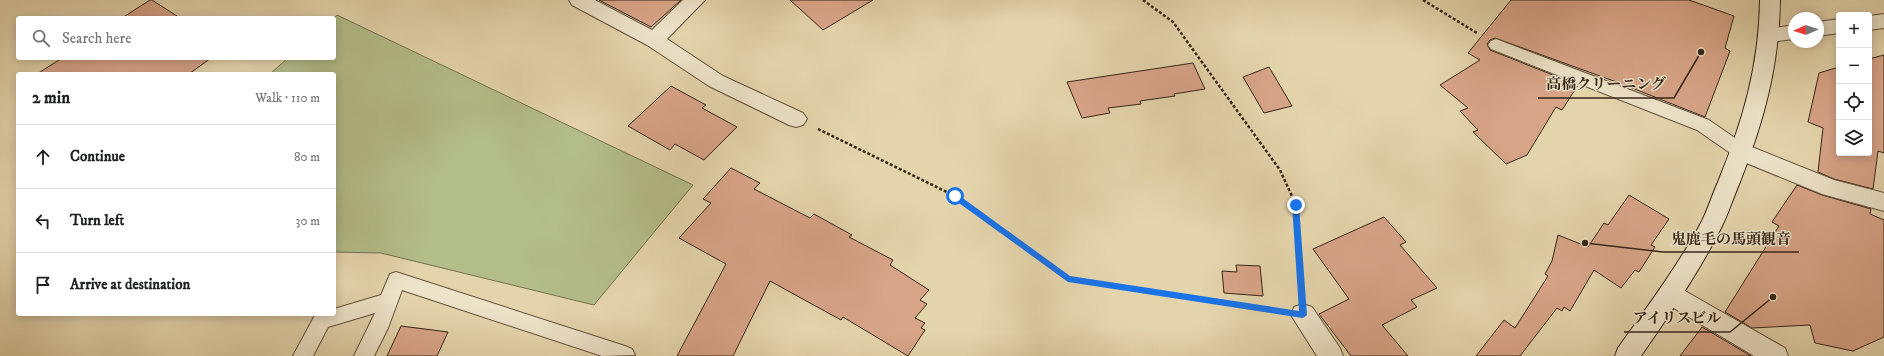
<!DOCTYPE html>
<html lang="en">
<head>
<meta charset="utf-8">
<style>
  body { margin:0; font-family:"IM FELL DW Pica","Noto Serif JP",serif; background:#f2f2f2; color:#202124 }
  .controls { position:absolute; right:12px; top:12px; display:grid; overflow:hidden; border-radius:4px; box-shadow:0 2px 10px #0003 }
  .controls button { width:36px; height:36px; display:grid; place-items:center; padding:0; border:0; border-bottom:1px solid #e0e0e0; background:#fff; color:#202124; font:20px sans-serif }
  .compass { position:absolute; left:1788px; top:12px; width:36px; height:36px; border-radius:50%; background:#fff; box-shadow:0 2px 10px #0003; rotate:267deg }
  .stop { position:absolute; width:12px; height:12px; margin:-9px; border:3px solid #1a73e8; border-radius:50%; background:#fff }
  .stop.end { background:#1a73e8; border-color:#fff; box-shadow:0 1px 4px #0008 }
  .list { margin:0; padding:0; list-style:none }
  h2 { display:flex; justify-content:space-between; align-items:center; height:52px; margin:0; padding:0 16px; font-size:17px }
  h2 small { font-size:13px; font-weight:400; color:#757577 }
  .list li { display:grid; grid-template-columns:26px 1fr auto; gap:12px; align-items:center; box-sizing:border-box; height:64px; padding:0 16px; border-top:1px solid #e0e0e0 }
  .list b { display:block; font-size:15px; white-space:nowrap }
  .list em { font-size:13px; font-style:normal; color:#757577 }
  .icon { flex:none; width:22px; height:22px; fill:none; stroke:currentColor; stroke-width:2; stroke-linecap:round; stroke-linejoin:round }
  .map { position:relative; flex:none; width:1884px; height:356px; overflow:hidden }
  .search { position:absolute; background:#fff; box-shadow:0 2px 10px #0003; left:16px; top:16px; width:320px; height:44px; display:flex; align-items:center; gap:10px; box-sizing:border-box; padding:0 14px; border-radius:4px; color:#757577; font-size:15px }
  .panel { position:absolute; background:#fff; box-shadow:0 2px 10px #0003; left:16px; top:72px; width:320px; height:244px; border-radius:4px }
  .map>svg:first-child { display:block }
</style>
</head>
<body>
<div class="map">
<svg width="1884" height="356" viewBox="0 0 1884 356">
  <rect width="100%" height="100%" fill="#e4d4ac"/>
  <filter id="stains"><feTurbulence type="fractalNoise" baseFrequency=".005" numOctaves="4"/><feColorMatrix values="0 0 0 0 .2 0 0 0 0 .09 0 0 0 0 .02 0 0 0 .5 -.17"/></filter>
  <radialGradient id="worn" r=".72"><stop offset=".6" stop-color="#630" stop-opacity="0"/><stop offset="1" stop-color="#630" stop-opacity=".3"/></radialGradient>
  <!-- green -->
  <path fill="#b3bd8a" stroke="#747250" d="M337 15 693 185 594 305 381 253 334 252V74H270L288 58H334V18Z"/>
  <!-- building -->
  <path fill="#d8a488" stroke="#362617" d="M150 0H152L180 18H122Z
    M599 0H681L651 27Z
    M790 0H873L823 30Z
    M1511 0H1689L1734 16 1725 48 1730 51 1705 117 1622 84 1495 38 1490 40 1487 44 1490 50 1578 85 1562 110 1556 107 1527 155 1506 164 1473 132 1478 130 1460 111 1468 108 1440 85 1480 60 1468 53Z
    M1884 55V153L1878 151 1873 189 1834 179 1818 172 1823 128 1808 122 1819 73 1839 67V153H1869V59Z
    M62 58H211L189 74H37Z
    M1193 63 1205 89 1174 94 1175 96 1140 101 1141 104 1108 108 1110 113 1082 118 1067 82Z
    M1269 67 1292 106 1264 113 1243 77Z
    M671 86 706 105 702 108 737 127 704 160 675 144 670 150 628 126Z
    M731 168 760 183 754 189 810 218 814 214 852 235 849 237 893 260 890 265 929 290 920 300 927 304 915 318 925 323 921 328 925 330 908 356 843 317 841 320 770 281 733 356H677L726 264 679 238 711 203 703 199Z
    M1797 185 1822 195 1871 209 1870 214 1884 220V337L1853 351 1815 343 1810 325 1752 328 1725 312 1779 226 1772 222Z
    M1629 195 1669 219 1651 245 1655 247 1639 272 1635 270 1621 288 1594 270 1570 311 1564 307 1562 311 1557 308 1520 356H1476L1504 320 1515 328 1548 276 1545 274 1552 261 1558 235 1588 247 1604 223 1608 225Z
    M1384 217 1406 242 1400 245 1437 288 1411 300 1417 307 1382 325 1408 356H1351L1319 314 1349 299 1313 249Z
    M1236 265 1260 266 1263 296 1224 293 1222 271 1237 272Z
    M401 326 448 332 437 356H387Z
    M1702 327 1751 356H1680Z"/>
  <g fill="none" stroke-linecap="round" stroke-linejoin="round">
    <!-- lane casing -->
    <g stroke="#62523c" stroke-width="2">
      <path id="lane" d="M1496 39 1709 120 1748 147 1750 152 1748 157 1742 159 1736 157 1697 130 1491 49 1488 45 1491 41Z
        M396 272 625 346 632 349 635 355 602 356 402 290 388 328 374 356H354L375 313 328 327 313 356H293L315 315 334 314V309L381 295 390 274Z"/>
    </g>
    <!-- street casing -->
    <g stroke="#62523c" stroke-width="2">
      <path id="street" d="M569 0H595L652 30 683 0H705L667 39 723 76 803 113 807 119 803 125 796 127 789 125 709 86 647 45 572 5Z
        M1884 14V28L1869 30V16Z
        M1839 19V33L1818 36V22Z
        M1794 25V39L1770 42 1763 40 1760 35 1763 30Z
        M1742 143 1834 180 1884 193V211L1822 194 1734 158 1731 152 1734 146Z
        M1670 284 1678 287 1785 348 1788 356H1754L1662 301 1658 294 1662 287Z
        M1303 304 1312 307 1340 348 1343 356H1317L1291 315 1294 307Z"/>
    </g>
    <!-- secondary casing -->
    <g stroke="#362617" stroke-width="2">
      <path id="secondary" d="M1760 0H1780C1779 66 1764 121 1740 182 1733 198 1728 215 1720 230 1698 274 1669 315 1641 356H1615L1618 348C1647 307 1678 266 1702 221 1708 209 1712 195 1718 182 1743 121 1759 66 1760 0Z"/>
    </g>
    <!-- path -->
    <path stroke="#362617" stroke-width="2.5" stroke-dasharray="3 2" stroke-linecap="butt" d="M1143 0 1173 22 1280 170 1296 205 1301 289
      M1423 0 1477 33
      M818 129 955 196 1069 279 1276 311"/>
    <!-- lane -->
    <use href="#lane" fill="#ede3c9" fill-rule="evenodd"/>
    <!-- street -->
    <use href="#street" fill="#ede3c9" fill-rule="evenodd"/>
    <!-- secondary -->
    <use href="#secondary" fill="#ede3c9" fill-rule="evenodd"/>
  </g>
  <!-- route -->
  <path fill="#1a73e8" d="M952 194H957L1070 276 1299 311 1292 205 1296 202 1299 205 1307 315 1303 318 1068 282 952 198Z"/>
  <!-- callouts -->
  <path fill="none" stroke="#362617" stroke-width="1.5" d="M1701 52L1674 98H1538M1585 243L1663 252H1799M1773 297L1730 332H1624"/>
  <g fill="#362617" stroke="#ede3c9" stroke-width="1.5">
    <circle cx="1701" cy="52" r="4"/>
    <circle cx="1585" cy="243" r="4"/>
    <circle cx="1773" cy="297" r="4"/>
  </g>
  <g font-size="15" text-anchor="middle" font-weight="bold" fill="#362617" stroke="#ede3c9" stroke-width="3" stroke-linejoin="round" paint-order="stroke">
    <text x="1606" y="89">高橋クリーニング</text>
    <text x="1731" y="244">鬼鹿毛の馬頭観音</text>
    <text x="1677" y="323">アイリスビル</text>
  </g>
  <rect width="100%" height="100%" filter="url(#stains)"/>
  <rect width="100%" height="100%" fill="url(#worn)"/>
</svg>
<div class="controls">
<button>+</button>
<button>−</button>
<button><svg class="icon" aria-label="locate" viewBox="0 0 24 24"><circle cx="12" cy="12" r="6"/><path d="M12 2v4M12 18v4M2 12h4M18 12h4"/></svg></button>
<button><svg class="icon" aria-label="layers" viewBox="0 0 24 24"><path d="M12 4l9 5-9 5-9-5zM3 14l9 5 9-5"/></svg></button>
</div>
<svg class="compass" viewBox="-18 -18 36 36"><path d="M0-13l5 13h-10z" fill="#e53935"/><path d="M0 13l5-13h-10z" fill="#757577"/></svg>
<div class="stop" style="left:955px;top:196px"></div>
<div class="stop end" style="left:1296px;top:205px"></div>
<div class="search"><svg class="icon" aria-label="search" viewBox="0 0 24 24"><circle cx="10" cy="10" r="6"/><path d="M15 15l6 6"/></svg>Search here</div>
<section class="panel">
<h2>2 min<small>Walk · 110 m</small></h2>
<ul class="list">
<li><svg class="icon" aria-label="ahead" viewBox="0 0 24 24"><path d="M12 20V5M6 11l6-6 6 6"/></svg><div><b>Continue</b></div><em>80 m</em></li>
<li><svg class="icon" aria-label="left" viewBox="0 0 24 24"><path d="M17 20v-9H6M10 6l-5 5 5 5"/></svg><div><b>Turn left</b></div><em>30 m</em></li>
<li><svg class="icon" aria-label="arrive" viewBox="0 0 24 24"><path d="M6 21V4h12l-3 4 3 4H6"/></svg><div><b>Arrive at destination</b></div></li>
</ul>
</section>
</div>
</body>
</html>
